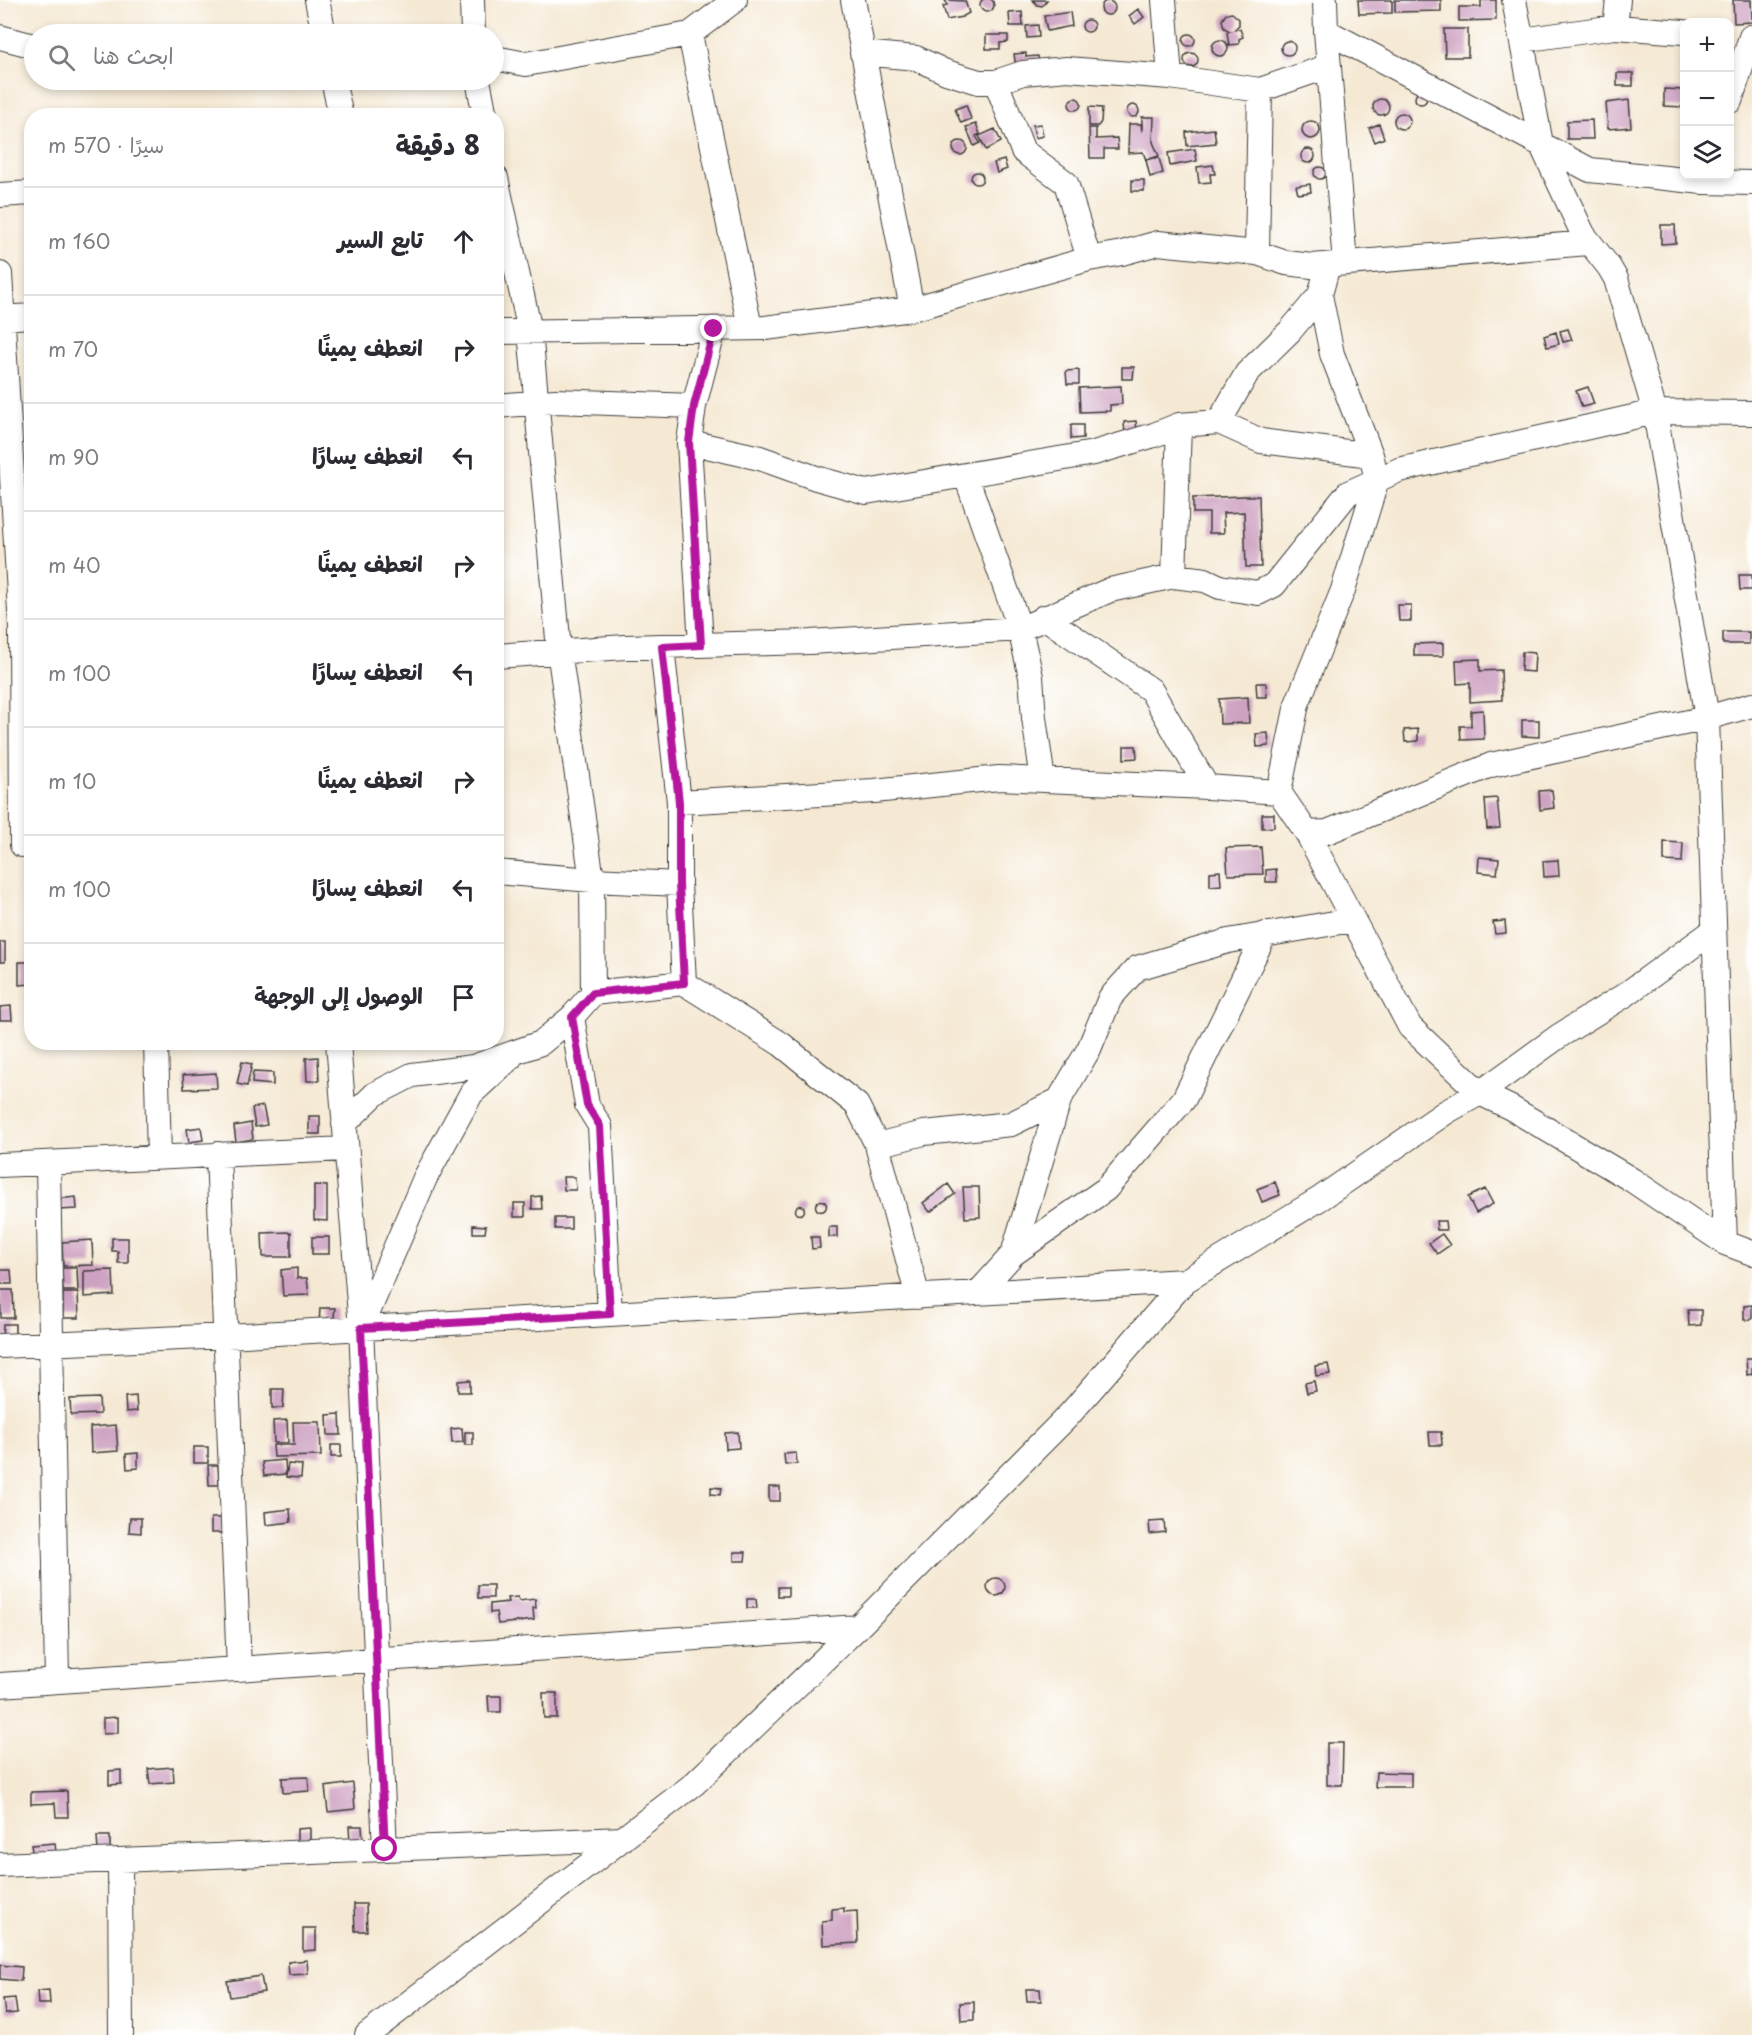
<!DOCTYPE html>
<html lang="ar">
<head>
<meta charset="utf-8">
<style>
  body { margin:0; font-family:"Playpen Sans","Playpen Sans Arabic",sans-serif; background:#f2f2f3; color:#2b2b33; direction:rtl }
  .controls { position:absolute; right:18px; top:18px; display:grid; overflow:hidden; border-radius:12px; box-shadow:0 3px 9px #0003 }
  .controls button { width:54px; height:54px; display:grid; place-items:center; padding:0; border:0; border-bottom:2px solid #e1e1e2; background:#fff; color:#2b2b33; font:30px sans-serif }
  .stop { position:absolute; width:18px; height:18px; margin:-14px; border:4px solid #b5179e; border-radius:50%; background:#fff }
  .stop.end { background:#b5179e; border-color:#fff; box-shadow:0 2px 6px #0008 }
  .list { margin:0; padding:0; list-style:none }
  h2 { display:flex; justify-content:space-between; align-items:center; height:78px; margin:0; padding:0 24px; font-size:26px }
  h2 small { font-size:20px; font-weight:400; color:#7c7c81 }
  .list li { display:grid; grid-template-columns:39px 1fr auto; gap:18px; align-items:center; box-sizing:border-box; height:108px; padding:0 24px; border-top:2px solid #e1e1e2 }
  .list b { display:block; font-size:22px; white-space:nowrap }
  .list em { font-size:20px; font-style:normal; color:#7c7c81 }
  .icon { flex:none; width:33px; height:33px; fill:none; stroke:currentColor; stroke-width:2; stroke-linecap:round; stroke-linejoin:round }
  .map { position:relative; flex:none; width:1752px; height:2035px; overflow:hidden; direction:ltr }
  .search { position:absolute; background:#fff; box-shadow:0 3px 9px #0003; left:24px; top:24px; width:480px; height:66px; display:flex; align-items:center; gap:15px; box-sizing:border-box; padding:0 21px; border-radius:33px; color:#7c7c81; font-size:22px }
  .panel { position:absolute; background:#fff; box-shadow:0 3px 9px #0003; left:24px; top:108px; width:480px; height:942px; border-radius:24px; direction:rtl }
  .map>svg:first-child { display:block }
</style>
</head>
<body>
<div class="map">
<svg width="1752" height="2035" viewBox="0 0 1752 2035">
  <rect width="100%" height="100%" fill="#fff"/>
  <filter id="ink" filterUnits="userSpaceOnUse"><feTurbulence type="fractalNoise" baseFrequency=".0167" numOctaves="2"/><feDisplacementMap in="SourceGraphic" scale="12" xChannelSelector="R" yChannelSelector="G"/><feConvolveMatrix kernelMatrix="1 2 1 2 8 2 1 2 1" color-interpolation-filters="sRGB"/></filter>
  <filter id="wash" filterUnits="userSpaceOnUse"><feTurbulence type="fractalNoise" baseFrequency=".008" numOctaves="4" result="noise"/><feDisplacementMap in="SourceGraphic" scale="24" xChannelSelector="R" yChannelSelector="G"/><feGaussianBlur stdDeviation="1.35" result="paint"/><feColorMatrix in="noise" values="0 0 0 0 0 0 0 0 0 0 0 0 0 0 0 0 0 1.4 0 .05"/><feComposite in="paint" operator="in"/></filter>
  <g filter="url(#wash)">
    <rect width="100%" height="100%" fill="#f5e9d4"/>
    <g id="blocks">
      <!-- building -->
      <path fill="#cda1c1" d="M980 5a7 7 0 1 1 14 0a7 7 0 1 1-14 0Z
        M945 0 965 1 969 13 962 17 947 20 943 6 947 5Z
        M1033 0H1047L1042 6 1037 5Z
        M1358 0H1392V13L1359 14Z
        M1395 0H1441V11L1395 12Z
        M1481 0H1496V20L1459 21V7H1481Z
        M1733 0H1751L1752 22 1734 23Z
        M1101 8a7 7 0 1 1 14 0a7 7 0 1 1-14 0Z
        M1138 9 1144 17 1135 24 1129 16Z
        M1022 12 1023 26H1010L1009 13Z
        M1070 12 1072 26 1047 31 1044 16Z
        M1232 13 1239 19V25L1234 30 1240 29 1243 37 1239 39V44L1229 45 1227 32 1230 31 1224 28 1222 20 1226 14Z
        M1082 26a6 6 0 1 1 12 0a6 6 0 1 1-12 0Z
        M1038 25 1039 37 1027 38 1026 26Z
        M1444 29H1468V57H1445Z
        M1183 40a6 6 0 1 1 12 0a6 6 0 1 1-12 0Z
        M986 35H1008V42L1000 43V49H986Z
        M1212 48a8 8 0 1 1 16 0a8 8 0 1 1-16 0Z
        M1281 48a7 7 0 1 1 14 0a7 7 0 1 1-14 0Z
        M1026 53V57L1038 56 1039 64 1016 67 1014 54Z
        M1184 60a7 7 0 1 1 14 0a7 7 0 1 1-14 0Z
        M1617 73H1633V86H1617Z
        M1664 89 1684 90V107L1664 106Z
        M1415 98a6 6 0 1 1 12 0a6 6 0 1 1-12 0Z
        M1069 104a6 6 0 1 1 12 0a6 6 0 1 1-12 0Z
        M1373 107a8 8 0 1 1 16 0a8 8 0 1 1-16 0Z
        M1629 100 1631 127 1608 129 1606 103Z
        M1127 111a6 6 0 1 1 12 0a6 6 0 1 1-12 0Z
        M966 105 971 119 961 123 955 109Z
        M1089 107 1102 108 1101 122 1098 126H1089Z
        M1394 121a8 8 0 1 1 16 0a8 8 0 1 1-16 0Z
        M1142 117H1154L1153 142 1159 156 1146 160 1143 152 1128 153 1129 124H1141L1142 132Z
        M1592 120 1593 139H1567V121Z
        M1302 130a9 9 0 1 1 18 0a9 9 0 1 1-18 0Z
        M976 124 980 134 976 136 980 143 974 146 966 127Z
        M1041 124 1043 136 1035 138 1033 125Z
        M1379 124 1384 138 1375 142 1369 128Z
        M1089 128H1096V139L1117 138 1118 149H1104V158H1090Z
        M995 129 1001 142 986 150 979 136Z
        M1214 129 1216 143 1187 146 1186 132Z
        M953 148a7 7 0 1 1 14 0a7 7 0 1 1-14 0Z
        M1301 156a7 7 0 1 1 14 0a7 7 0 1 1-14 0Z
        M1195 149 1197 161 1170 166 1168 153Z
        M1153 158H1159L1163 173 1150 177 1146 160Z
        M1004 160 1007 169 997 173 994 163Z
        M1213 165 1215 174H1210L1211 182 1199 183 1197 167Z
        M1314 173a6 6 0 1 1 12 0a6 6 0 1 1-12 0Z
        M971 178a6 6 0 1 1 12 0a6 6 0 1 1-12 0Z
        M1132 180H1144V191H1132Z
        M1310 184 1311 192 1298 194 1296 186Z
        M1661 225H1675L1676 243 1661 244Z
        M1568 329 1572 340 1563 342 1560 331Z
        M1556 332 1559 344 1547 347 1544 336Z
        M1122 367H1134L1133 379H1122Z
        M1079 370V384H1067L1066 371Z
        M1121 386 1122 404 1110 405V411L1080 412 1079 388Z
        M1588 387 1594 404 1582 407 1576 391Z
        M1136 421 1137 434 1125 435 1124 422Z
        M1071 425H1083V438L1071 439Z
        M1244 496H1259L1261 567H1246L1244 512 1223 513 1224 533H1209V513H1193V498Z
        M1739 575H1752V590H1740Z
        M1398 605H1411V621H1399Z
        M1723 632H1749V644H1723Z
        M1443 643V656H1414V644Z
        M1522 652 1535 653 1534 672 1521 671Z
        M1480 659V671L1501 670 1502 700 1470 702V683L1457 684 1456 660Z
        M1256 683H1266L1267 697H1257Z
        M1248 697 1249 723 1220 724 1219 699Z
        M1483 710 1484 739 1461 740 1460 726H1471V711Z
        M1522 720H1539V737L1522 736Z
        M1418 729V741L1405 742 1404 730Z
        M1268 733 1269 746 1257 747 1256 734Z
        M1124 746H1136L1137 758 1124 759Z
        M1552 790 1554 808 1540 810 1539 791Z
        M1497 798 1500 828 1487 829 1485 799Z
        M1262 814H1274V827L1262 828Z
        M1664 842 1683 843 1682 862 1664 861Z
        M1261 847 1263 874 1228 875 1226 848Z
        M1479 857 1499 859 1497 874 1478 872Z
        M1558 860 1559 876 1544 877 1543 861Z
        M1276 869 1277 882H1266V870Z
        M1220 871 1221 885 1210 886V872Z
        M1505 921 1506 933 1495 934 1493 922Z
        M0 942H5V962H0Z
        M19 962H32V984L19 985Z
        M11 1006 12 1020H0V1007Z
        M318 1057 319 1081H307L306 1058Z
        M242 1062 252 1064 247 1086 237 1084Z
        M253 1072 273 1073V1085L252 1083Z
        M216 1073 217 1088 184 1089 183 1075Z
        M263 1106 267 1125 255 1127 252 1108Z
        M309 1116H320V1134H309Z
        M251 1123 253 1139 236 1142 234 1126Z
        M201 1127 203 1140 189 1142 187 1129Z
        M563 1177H575L576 1190H564Z
        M1275 1182 1280 1195 1262 1202 1257 1189Z
        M948 1184 955 1194 930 1212 923 1203Z
        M314 1185 327 1186V1221L314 1220Z
        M963 1187H979L980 1217 965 1218Z
        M1485 1189 1493 1204 1476 1213 1468 1197Z
        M541 1196 542 1209H532V1197Z
        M76 1197 77 1209 58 1210 57 1199Z
        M815.5 1206a5.5 5.5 0 1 1 11 0a5.5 5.5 0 1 1-11 0Z
        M514 1203H525V1217H514Z
        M795.5 1210a4.5 4.5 0 1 1 9 0a4.5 4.5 0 1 1-9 0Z
        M555 1218H571V1229H555Z
        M1436 1221H1445L1446 1230H1437Z
        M473 1225 486 1226 485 1233H473Z
        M829 1227H837V1237H829Z
        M291 1232V1257H263L262 1233Z
        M1442 1234 1450 1245 1437 1254 1429 1243Z
        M312 1237H329V1254H312Z
        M811 1237H819L820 1248 812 1249Z
        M112 1238H128V1263H118V1251H112Z
        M92 1240 93 1265 63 1266 62 1242Z
        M62 1268H77L78 1291H63Z
        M297 1268V1278H307L309 1295 283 1296 281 1270Z
        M0 1270H11L12 1284H0Z
        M113 1270 114 1295 84 1297V1271Z
        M0 1290H13L14 1318H1Z
        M63 1293H78L79 1318H63Z
        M1752 1305V1319L1744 1320V1306Z
        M320 1308H335L333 1325 319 1324Z
        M1688 1310H1701V1325L1689 1326Z
        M3 1324H15V1338H2Z
        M1746 1358H1752V1374L1747 1375Z
        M1328 1364 1330 1374 1316 1376 1315 1366Z
        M470 1380V1392H458V1381Z
        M1314 1381 1316 1391 1307 1393 1305 1383Z
        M272 1389H284L283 1408H272Z
        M136 1396 137 1411 126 1412 125 1397Z
        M99 1398 100 1414 71 1415 70 1399Z
        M340 1414 341 1435H328L327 1415Z
        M287 1420 288 1443H274L273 1421Z
        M293 1422H320L321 1456 274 1457 273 1445H294Z
        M116 1425 118 1451 91 1453 90 1427Z
        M462 1428 463 1442 452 1443 451 1429Z
        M465 1432H473V1445H465Z
        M738 1432 739 1448 726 1449 725 1433Z
        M1429 1432H1441L1442 1445H1430Z
        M331 1445H341V1457H331Z
        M194 1447H208V1463H194Z
        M138 1453V1468L127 1469 126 1454Z
        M796 1453 797 1464 785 1465 784 1454Z
        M285 1460 286 1474 264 1476 262 1462Z
        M288 1464 302 1465 301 1478 286 1477Z
        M208 1465H218L219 1485H209Z
        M711 1487 721 1488 720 1495 711 1494Z
        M769 1487H780V1501H769Z
        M290 1509 291 1522 266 1525 265 1512Z
        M130 1518H141V1533L129 1532Z
        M211 1518H223V1533H211Z
        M1164 1521 1165 1532 1150 1534 1149 1522Z
        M734 1552H746L745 1561H734Z
        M987 1587a9 9 0 1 1 18 0a9 9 0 1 1-18 0Z
        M478 1585H493V1598H478Z
        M778 1587H788V1596H778Z
        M518 1597 519 1601 535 1599 536 1608H533L534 1620 498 1624 496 1612 490 1613V1604L508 1602 507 1598Z
        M747 1599H756L757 1608H747Z
        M543 1693H557V1718H544Z
        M488 1696H501V1712H489Z
        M118 1717V1733L103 1734V1718Z
        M1327 1743H1343L1342 1785H1327Z
        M173 1767 174 1782 150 1784 148 1769Z
        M121 1770V1784L109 1785V1771Z
        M1376 1772 1411 1773V1787H1375Z
        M308 1777 309 1791 283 1793 282 1778Z
        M353 1783 355 1809 328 1812 325 1787Z
        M67 1791 68 1817H56L55 1803 31 1804V1792Z
        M349 1826H362L363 1841 350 1842Z
        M310 1828V1843L297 1844V1829Z
        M97 1836H110V1850L98 1851Z
        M55 1843 56 1854 33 1857 31 1845Z
        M354 1904H366L367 1931H355Z
        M844 1908V1912L857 1911 858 1943 823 1945 822 1921 832 1920V1909Z
        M303 1928H316V1950L303 1951Z
        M307 1960 308 1974 289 1975 288 1962Z
        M0 1965 22 1967 21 1981 0 1979Z
        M261 1976 264 1992 230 1997 227 1981Z
        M1026 1989H1040L1041 2001H1027Z
        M49 1990 50 2004H38L37 1991Z
        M15 1998 17 2013 5 2014 3 1999Z
        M974 2002V2020L961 2021 960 2003Z"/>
    </g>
  </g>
  <g filter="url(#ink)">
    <use href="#blocks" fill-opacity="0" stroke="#3d3b38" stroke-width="1.5"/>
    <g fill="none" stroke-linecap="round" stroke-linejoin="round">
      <!-- minor casing -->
      <g stroke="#3d3b38" stroke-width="26">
        <path id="minor" d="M317 0 324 34
          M472 0 473 34
          M853 0 912 309
          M1164 0 1170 77
          M1325 0 1326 31 1345 263
          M1514 0 1541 144 1583 234 1609 267 1616 279 1655 412 1707 718 1725 1243
          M1615 27 1618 0
          M1326 31 1590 170 1703 182 1752 183
          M690 34 750 328
          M0 37 34 46
          M1522 40 1615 27 1684 32
          M862 53 916 58 946 72 979 82H996L1023 73 1067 69 1170 77 1260 90 1329 66
          M494 58 526 64 690 34 735 0
          M333 80 341 116
          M478 80 485 116
          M996 82 1023 151 1066 183 1089 259
          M1730 101 1751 37
          M496 178 530 331 559 650 592 880 593 993
          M0 195 32 193
          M1257 253 1260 90
          M0 274 21 628 22 845
          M0 318 32 316
          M496 332 765 328 912 309 1089 259 1122 253 1158 243 1257 253 1286 263 1312 266 1588 243
          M496 406 555 401 694 406
          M1219 422 1247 373 1290 331 1320 295
          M689 442 760 458 816 478 866 492 1094 453 1154 435 1179 425 1219 422 1261 441 1371 455
          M966 476 1020 629 1031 677 1034 718 1043 780
          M1174 576 1179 425
          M1044 617 1151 690 1207 787
          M701 645 689 442 694 406 714 329
          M662 647 679 802V884L684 983
          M496 656 625 647 810 642 1020 629 1110 590 1174 576 1205 580 1220 587 1258 593 1274 585 1348 493 1399 470 1655 412 1752 413
          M1279 792 1297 704 1343 590 1377 479 1371 455 1332 354 1320 295 1328 265
          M679 802 874 791 999 778 1207 787 1279 792 1307 833 1410 1027 1480 1093 1511 1108 1632 1180 1725 1243 1752 1253
          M1307 833 1327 832 1491 765 1707 718 1752 705
          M496 872 592 880 679 884
          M572 1017 587 1105 600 1126 610 1314
          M156 1042 159 1157
          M338 1042 361 1328 385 1849
          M344 1124 375 1094 412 1075 473 1067 541 1043 572 1017 593 993 684 983 781 1044 857 1105 877 1145 918 1297
          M877 1145 924 1133 1011 1124 1059 1100 1089 1049 1110 998 1137 968 1228 941 1352 920
          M218 1154 239 1669
          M48 1163 57 1680
          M0 1165 346 1149
          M1013 1254 1106 1189 1184 1099 1265 934
          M978 1293 1013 1254 1059 1100
          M363 1324 425 1178 471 1094 510 1058
          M0 1346 227 1336 1185 1281
          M0 1685 858 1627
          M120 1860 121 2035
          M0 1865 623 1839
          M367 2035 694 1784 858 1627 1069 1415 1185 1281 1321 1198 1446 1112 1480 1093 1559 1036 1625 995 1713 931"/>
      </g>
      <!-- minor -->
      <use href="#minor" stroke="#fff" stroke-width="24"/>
    </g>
  </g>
  <g fill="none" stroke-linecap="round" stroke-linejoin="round" filter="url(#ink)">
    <!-- route -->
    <path stroke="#b5179e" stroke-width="8" d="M385 1849 361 1328 610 1314 600 1126 587 1105 572 1017 593 993 684 983 679 884V802L662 647 701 645 689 442 694 406 714 329"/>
  </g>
</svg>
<div class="controls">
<button>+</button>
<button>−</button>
<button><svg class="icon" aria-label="layers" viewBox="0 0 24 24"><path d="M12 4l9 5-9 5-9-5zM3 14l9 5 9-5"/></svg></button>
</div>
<div class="stop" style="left:385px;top:1849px"></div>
<div class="stop end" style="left:714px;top:329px"></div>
<div class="search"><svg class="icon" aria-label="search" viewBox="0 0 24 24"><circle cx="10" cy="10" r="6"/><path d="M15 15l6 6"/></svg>ابحث هنا</div>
<section class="panel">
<h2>8 دقيقة<small>سيرًا · 570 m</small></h2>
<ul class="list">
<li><svg class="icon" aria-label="ahead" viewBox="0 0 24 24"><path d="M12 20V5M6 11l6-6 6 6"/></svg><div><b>تابع السير</b></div><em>160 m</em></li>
<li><svg class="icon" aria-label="right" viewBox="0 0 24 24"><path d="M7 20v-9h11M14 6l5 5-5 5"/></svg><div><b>انعطف يمينًا</b></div><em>70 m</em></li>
<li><svg class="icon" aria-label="left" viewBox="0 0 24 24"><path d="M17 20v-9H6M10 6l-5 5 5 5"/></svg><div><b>انعطف يسارًا</b></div><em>90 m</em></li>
<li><svg class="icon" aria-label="right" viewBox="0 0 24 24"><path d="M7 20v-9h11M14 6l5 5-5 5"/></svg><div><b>انعطف يمينًا</b></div><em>40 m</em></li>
<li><svg class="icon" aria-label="left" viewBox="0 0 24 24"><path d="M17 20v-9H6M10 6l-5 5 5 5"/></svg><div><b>انعطف يسارًا</b></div><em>100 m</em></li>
<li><svg class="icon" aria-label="right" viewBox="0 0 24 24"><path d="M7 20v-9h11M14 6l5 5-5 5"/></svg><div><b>انعطف يمينًا</b></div><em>10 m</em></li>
<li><svg class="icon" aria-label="left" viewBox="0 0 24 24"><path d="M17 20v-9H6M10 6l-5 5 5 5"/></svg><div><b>انعطف يسارًا</b></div><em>100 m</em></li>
<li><svg class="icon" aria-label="arrive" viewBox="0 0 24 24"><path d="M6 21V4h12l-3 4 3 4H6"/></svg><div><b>الوصول إلى الوجهة</b></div></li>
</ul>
</section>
</div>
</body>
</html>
